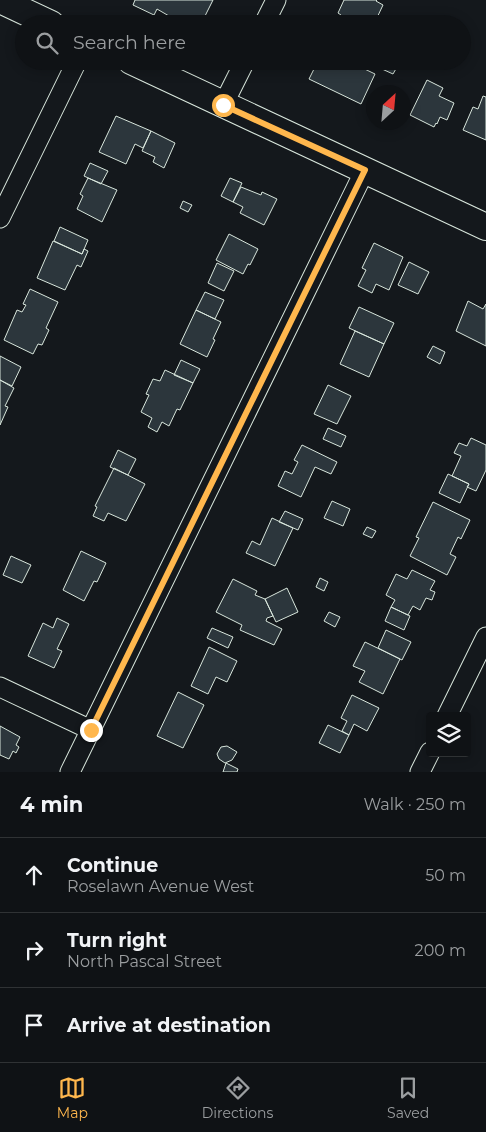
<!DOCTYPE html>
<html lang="en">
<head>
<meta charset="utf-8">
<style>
  body { margin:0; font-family:Montserrat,sans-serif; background:#181b1e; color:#f1f3f6 }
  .controls { position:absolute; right:15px; bottom:15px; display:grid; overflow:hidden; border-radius:5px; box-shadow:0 2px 12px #0003 }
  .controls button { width:45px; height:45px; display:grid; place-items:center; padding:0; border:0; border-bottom:1px solid #2f3234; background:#0f1215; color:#f1f3f6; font:25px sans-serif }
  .compass { position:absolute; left:366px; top:85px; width:45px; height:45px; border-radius:50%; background:#0f1215; box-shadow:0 2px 12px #0003; rotate:26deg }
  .stop { position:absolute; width:15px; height:15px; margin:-11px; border:4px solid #ffb74d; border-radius:50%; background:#fff }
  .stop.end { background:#ffb74d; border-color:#fff; box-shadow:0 1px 5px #0008 }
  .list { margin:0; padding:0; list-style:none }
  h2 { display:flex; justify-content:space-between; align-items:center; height:65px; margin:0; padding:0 20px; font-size:21px }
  h2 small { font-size:16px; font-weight:400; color:#9b9ea0 }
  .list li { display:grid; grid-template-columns:32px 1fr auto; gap:15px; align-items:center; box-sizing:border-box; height:75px; padding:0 20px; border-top:1px solid #2f3234 }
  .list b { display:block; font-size:19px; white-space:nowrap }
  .list p { margin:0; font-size:16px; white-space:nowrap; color:#9b9ea0 }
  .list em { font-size:16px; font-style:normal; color:#9b9ea0 }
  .icon { flex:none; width:28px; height:28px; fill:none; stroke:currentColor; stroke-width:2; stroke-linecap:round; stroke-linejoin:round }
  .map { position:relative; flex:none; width:486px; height:772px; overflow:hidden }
  .search { position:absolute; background:#0f1215; box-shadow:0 2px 12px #0003; left:15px; right:15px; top:15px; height:55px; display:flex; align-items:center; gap:12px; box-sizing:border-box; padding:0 18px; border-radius:28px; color:#9b9ea0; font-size:19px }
  .sheet { height:290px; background:#0f1215 }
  nav { display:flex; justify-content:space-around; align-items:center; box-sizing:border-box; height:70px; border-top:1px solid #2f3234; background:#0f1215; font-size:14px; color:#9b9ea0 }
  nav a { display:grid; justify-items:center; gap:2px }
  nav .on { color:#ffb74d }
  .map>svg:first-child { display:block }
</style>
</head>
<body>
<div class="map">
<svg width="486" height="772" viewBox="0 0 486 772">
  <rect width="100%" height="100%" fill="#14181c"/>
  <!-- building -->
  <path fill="#2c363c" stroke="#d8e6dc" d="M135 0H213L204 18 198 16 194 24H171L166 21 169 16 157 9 154 15 133 5Z
    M344 0H377L376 1 383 5 374 24H337L341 15 338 13Z
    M318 61H348L375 74 361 104 309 79Z
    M386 61 397 67 393 74 382 69Z
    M427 80 443 88 439 96 454 103 447 120 440 117 437 124 436 123 434 127 410 115Z
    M483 96 486 97V140L463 130 473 107 478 109Z
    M116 116 151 131 143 148 135 144 126 164 99 152Z
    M151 131 175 143 164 168 153 162 155 157 142 151Z
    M90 163 108 171 101 184 84 176Z
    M88 178 117 190 102 222 77 209 83 196 80 194Z
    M230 178 242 183 233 202 221 196Z
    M241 187 261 195 262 192 277 199 264 225 240 213 243 207 233 202Z
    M183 201 192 205 188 212 180 208Z
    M60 227 88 240 82 254 54 241Z
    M229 234 258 249 250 265 248 264 243 274 216 260Z
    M53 241 82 254 84 249 88 251 81 267 77 265 65 290 37 278Z
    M374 243 403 257 389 290 376 284 372 293 358 286 366 270 362 268Z
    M409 262 429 272 418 294 398 285Z
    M217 263 234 271 224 291 208 283Z
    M30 289 58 302 46 328 49 330 42 345 38 344 33 354 4 340 17 310 22 312 26 305 23 304Z
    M205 292 224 300 215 319 196 310Z
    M468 301 483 309 486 304V346L456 331Z
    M359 307 394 323 384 344 349 328Z
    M196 310 221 322 213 339 215 340 207 357 180 344Z
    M355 331 384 344 369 377 340 364Z
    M433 346 445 352 440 364 427 357Z
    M0 356 21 367 12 386 0 380Z
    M181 360 200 369 193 383 174 375Z
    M165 370 193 383 180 410 177 409 169 426 162 422 157 432 148 427 152 418 141 412 149 395 146 394 153 379 160 381Z
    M0 380 14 388 5 406 8 407 0 425Z
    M328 385 351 396 337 424 314 414Z
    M328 428 346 436 341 447 323 439Z
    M471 438 486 445V470L476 491 467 487 469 484 452 476 461 456 454 453 459 443 467 446Z
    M302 445 337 462 331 474 315 467 301 497 278 486 285 471 292 474 298 462 294 460Z
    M118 450 136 459 128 475 110 467Z
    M114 468 145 484 126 521 108 513 104 521 93 516 97 507 95 506Z
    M448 474 469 484 460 503 439 493Z
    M332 501 350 509 343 526 324 518Z
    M433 502 470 520 461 539 458 537 450 554 456 557 447 575 410 556 419 538 416 537Z
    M285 511 303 519 298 530 279 522Z
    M272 518 293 528 275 566 246 553 252 541 260 545Z
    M367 527 376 531 372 538 363 534Z
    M81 551 106 563 97 582 94 581 84 601 63 590Z
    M11 556 31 565 22 583 3 575Z
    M412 570 435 581 430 590 435 592 432 600 426 598 420 610 413 606 408 615 391 607 395 600 386 595 396 574 407 579Z
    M320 578 328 582 324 591 316 587Z
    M233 579 257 591 255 595 265 599 273 616 267 618 266 621 282 629 274 645 240 630 242 625 216 612Z
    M287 588 298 612 276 622 265 599Z
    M391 607 410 616 404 630 385 621Z
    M329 612 340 617 335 627 324 621Z
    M57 618 69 624 57 649 62 651 54 668 28 656 43 623 53 628Z
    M212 628 233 637 228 648 207 638Z
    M386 630 411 642 402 660 378 648Z
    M365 642 400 659 383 694 359 682 365 671 353 666Z
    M209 647 237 661 227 682 216 677 208 694 191 686Z
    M178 692 204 705 183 748 157 736Z
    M352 695 379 708 367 731 354 724 349 735 342 731 347 721 341 718Z
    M328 725 349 735 340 753 319 743Z
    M0 726 20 737 16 745 19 747 16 753 13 751 9 759 0 755Z
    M227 746 237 752 232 760 225 763 219 759 217 754 221 747Z
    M226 763 238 769 237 772H223Z"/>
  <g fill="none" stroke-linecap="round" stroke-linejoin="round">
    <!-- street casing -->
    <g stroke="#d8e6dc" stroke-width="21">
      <path id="street" d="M264 24 276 0
        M223 105 245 61
        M0 218 77 61
        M0 687 91 730
        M447 716 486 637
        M70 772 365 170
        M420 772 430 752"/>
    </g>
    <!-- secondary casing -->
    <g stroke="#d8e6dc" stroke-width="28">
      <path id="secondary" d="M0 0 51 24
        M131 61 486 227"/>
    </g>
    <!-- street -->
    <use href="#street" stroke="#14181c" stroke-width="19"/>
    <!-- secondary -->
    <use href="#secondary" stroke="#14181c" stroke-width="26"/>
  </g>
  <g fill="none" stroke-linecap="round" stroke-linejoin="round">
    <!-- route -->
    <path stroke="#ffb74d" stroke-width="6" d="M91 730 365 170 223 105"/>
  </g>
</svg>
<div class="controls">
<button><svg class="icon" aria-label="layers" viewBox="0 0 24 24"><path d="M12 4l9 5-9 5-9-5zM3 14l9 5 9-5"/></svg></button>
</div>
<svg class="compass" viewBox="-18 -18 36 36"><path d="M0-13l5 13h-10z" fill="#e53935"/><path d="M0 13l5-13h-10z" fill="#9b9ea0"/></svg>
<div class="stop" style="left:223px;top:105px"></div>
<div class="stop end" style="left:91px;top:730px"></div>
<div class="search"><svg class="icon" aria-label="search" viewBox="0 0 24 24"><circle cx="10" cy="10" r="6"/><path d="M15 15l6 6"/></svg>Search here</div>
</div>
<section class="sheet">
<h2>4 min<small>Walk · 250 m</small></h2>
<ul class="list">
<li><svg class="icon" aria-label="ahead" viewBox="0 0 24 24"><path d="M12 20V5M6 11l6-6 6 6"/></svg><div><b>Continue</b><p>Roselawn Avenue West</p></div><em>50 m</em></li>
<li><svg class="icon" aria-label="right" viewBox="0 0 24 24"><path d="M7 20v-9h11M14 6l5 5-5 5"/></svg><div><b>Turn right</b><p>North Pascal Street</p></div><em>200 m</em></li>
<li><svg class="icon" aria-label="arrive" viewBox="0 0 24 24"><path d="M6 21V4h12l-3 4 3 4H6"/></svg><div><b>Arrive at destination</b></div></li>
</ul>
</section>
<nav>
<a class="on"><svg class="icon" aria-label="map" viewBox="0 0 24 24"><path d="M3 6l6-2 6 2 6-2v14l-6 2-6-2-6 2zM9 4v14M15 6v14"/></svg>Map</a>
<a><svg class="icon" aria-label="directions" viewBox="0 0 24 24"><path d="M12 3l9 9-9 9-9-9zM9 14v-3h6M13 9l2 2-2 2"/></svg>Directions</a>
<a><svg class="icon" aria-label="saved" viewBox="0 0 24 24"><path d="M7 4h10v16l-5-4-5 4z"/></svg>Saved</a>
</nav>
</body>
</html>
